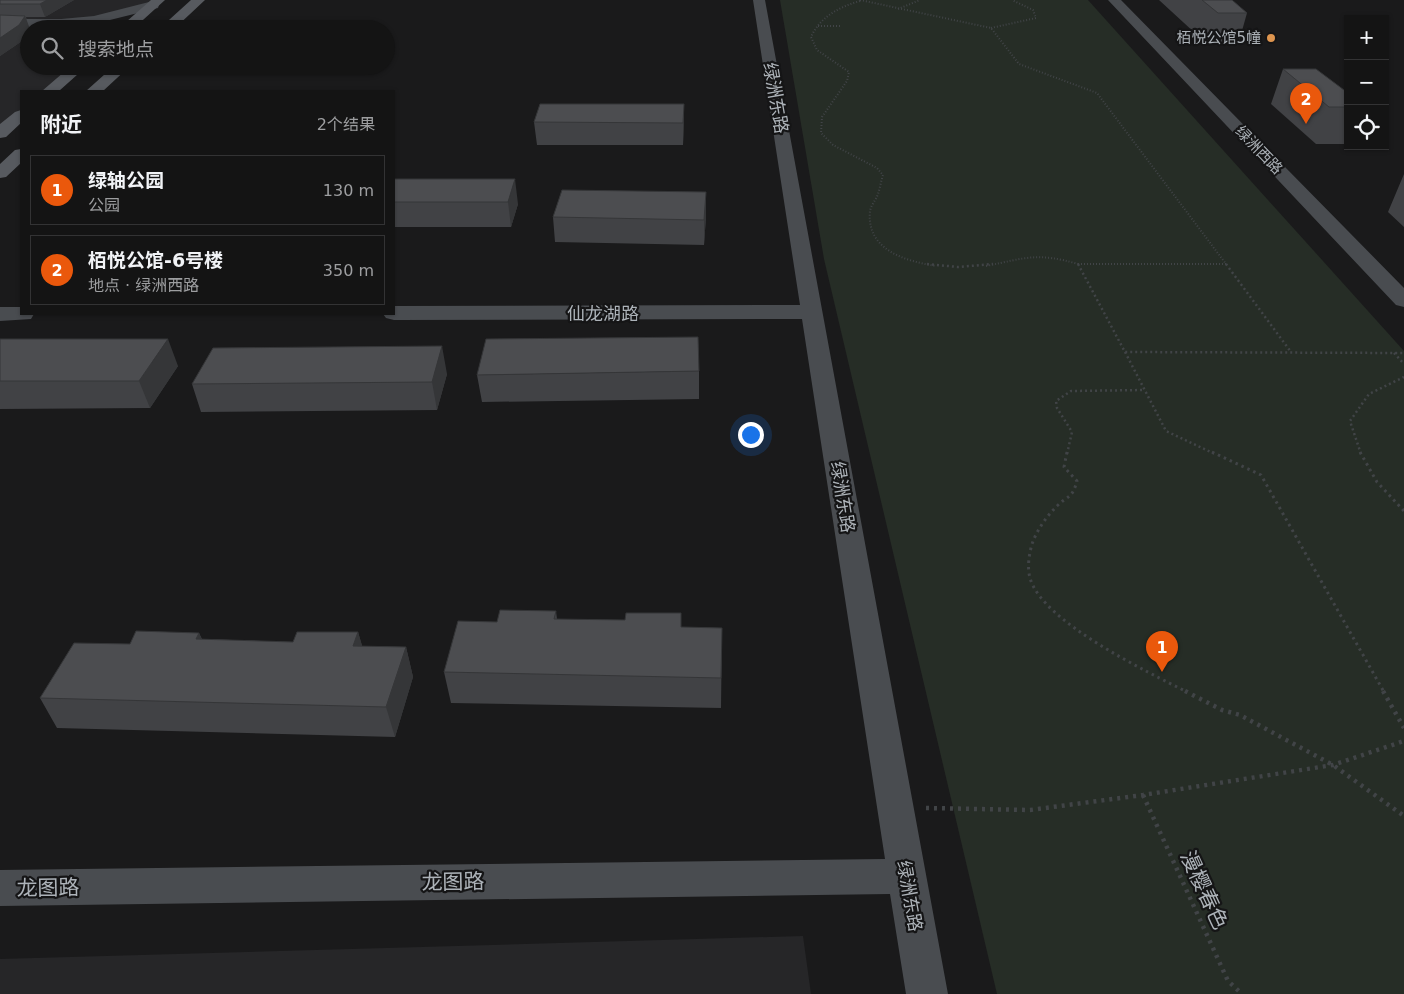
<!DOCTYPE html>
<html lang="zh">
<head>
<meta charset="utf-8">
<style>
  body { margin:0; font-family:"DejaVu Sans","Noto Sans SC",sans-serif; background:#212122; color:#f1f3f6 }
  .controls { position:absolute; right:15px; top:15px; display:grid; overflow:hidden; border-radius:0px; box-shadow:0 1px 4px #0004 }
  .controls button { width:45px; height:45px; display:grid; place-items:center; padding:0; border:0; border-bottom:1px solid #333334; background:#141414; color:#f1f3f6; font:25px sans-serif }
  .you { position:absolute; left:750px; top:434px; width:18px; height:18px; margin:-12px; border:4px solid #fff; border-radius:50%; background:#1a73e8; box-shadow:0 0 0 8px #1a73e833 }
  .badge { display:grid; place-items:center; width:32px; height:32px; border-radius:50%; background:#ea580c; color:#fff; font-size:16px; font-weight:700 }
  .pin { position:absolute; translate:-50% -41px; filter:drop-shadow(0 1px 2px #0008) }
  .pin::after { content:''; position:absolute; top:26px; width:18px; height:15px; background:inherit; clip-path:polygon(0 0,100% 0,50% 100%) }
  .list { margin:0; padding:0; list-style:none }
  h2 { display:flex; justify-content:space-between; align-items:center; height:65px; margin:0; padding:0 20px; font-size:21px }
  h2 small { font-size:16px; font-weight:400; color:#9d9ea0 }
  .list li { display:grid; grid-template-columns:32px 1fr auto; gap:15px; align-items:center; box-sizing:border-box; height:70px; margin:0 10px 10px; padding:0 10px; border:1px solid #333334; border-radius:0px }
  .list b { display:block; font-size:19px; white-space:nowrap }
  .list p { margin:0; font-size:16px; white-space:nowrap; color:#9d9ea0 }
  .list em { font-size:16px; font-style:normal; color:#9d9ea0 }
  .icon { flex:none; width:28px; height:28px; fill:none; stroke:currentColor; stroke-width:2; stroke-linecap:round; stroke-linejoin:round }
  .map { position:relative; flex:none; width:1404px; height:994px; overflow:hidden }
  .search { position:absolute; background:#141414; box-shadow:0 1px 4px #0004; left:20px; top:20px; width:375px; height:55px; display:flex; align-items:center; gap:12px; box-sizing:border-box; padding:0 18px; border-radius:28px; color:#9d9ea0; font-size:19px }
  .panel { position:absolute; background:#141414; box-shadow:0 1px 4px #0004; left:20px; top:90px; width:375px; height:225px; border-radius:0px }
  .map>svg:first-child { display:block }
</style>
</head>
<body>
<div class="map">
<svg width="1404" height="994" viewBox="0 0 1404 994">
  <rect width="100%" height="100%" fill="#1a1a1b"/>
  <!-- built -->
  <path fill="#262628" d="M0 0H159L153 5 64 23 99 29H29V66H80L50 91H21V115L0 133Z
    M803 936 811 994H0V959Z"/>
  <!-- green -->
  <path fill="#262d26" d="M780 0H1088L1404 351V994H997L824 259Z"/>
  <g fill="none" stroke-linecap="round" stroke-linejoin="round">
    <!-- path-far3 -->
    <path stroke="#414447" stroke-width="2" stroke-dasharray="1 2" stroke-linecap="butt" d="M860 0 991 28 1019 64 1097 93 1226 264H1078L1079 266
      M860 1C839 7 820 17 811 37L817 50 849 72 847 81 822 117 821 133 833 145 877 168 883 175C881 181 880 188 878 194 876 200 871 205 870 211 866 250 905 261 936 266
      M898 9 920 0
      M818 26H840
      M991 28 1036 18 1033 10 1012 0
      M1226 264 1227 266
      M986 266C1026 258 1037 252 1078 264"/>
    <!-- path-far2 -->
    <path stroke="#414447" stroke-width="2.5" stroke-dasharray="2 3" stroke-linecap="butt" d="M927 264 958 267 993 264
      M1078 264 1125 352 1404 353
      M1226 264 1291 352
      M1125 352 1166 431 1215 454
      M1394 353 1404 364
      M1067 454 1072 432 1057 408 1056 401 1071 391 1145 390
      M1361 454 1350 421 1369 394 1404 377"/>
    <!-- path-far1 -->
    <path stroke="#414447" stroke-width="3" stroke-dasharray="2.5 4" stroke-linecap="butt" d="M1067 452 1064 467 1077 481C1072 499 1068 495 1057 506 1046 517 1037 530 1032 544 1029 555 1027 567 1030 578 1042 622 1148 672 1187 692
      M1212 452 1261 475 1384 692
      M1360 452 1377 482 1404 511"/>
    <!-- path -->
    <path stroke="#414447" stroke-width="4.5" stroke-dasharray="3 5" stroke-linecap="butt" d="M1185 691 1222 710 1240 715 1333 765 1404 816
      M1383 691 1404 728
      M1143 795 1228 981 1242 994
      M926 808 1030 810 1143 795 1333 765 1404 741"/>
    <!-- secondary -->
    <path fill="#494c50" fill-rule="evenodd" d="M753 0H765L948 994H906L890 894 0 906V870L885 859 802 319 394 320 386 318 383 314H394V306L800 305Z
      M1108 0H1121L1404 288V307L1396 305Z
      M153 1 159 5 158 8 94 24 104 26 106 29 0 27V19H61L94 16Z
      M0 307H21V314H34L31 319 0 321Z"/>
    <!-- primary -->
    <path fill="#575a5f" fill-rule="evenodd" d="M151 0H165L133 29H118Z
      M191 0H205L174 29H159Z
      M71 66H87L59 91H42Z
      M114 66H130L103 91H86Z
      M21 110V123L6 137 0 138V124L15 112Z
      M21 149V163L6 177 0 178V164L15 150Z"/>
  </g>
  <!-- wall -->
  <path fill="#414245" d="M0 0H74L45 17H26L29 29V32L25 39 0 56Z
    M1159 0H1232L1247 13 1238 45H1208Z
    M1283 69 1348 93V144H1316L1271 104Z
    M684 104 683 145H537L534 122Z
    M1404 174V227L1388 212Z
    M394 179 518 204 511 227H394Z
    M706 192V216L704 245 555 242 553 217Z
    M0 339 178 366 150 408 0 409Z
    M699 371V399L482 402 477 375Z
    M447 374 437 410 201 412 192 384Z
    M556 611 557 619 681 627 722 628 721 708 451 703 444 672 497 622Z
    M358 632 362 646 406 647 413 677 395 737 57 728 40 698 130 644 199 633 202 639 293 642Z"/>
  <!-- shaded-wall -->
  <path fill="#353638" d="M47 0H74L45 17 40 4Z
    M25 16 30 29H29V32L25 39 0 56V38Z
    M684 104V126L683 145V123Z
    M515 179 518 204 511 227 508 202Z
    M706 192V216L704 245V220Z
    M168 339 178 366 150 408 139 381Z
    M442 346 447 374 437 410 432 382Z
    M358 632 367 662 353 646Z
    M199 633 212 663 196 639Z
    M406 647 413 677 395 737 386 707Z"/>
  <!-- building -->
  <path fill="#4c4d50" stroke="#353638" d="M0 0H47L40 4H0Z
    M1202 0H1232L1247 13H1218Z
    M0 15 25 16 19 25 0 38Z
    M1283 69H1316L1348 93V107H1329Z
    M540 104H684L683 123 534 122Z
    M394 179H515L508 202H394Z
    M562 190 706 192 704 220 553 217Z
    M698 337 699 371 477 375 486 339Z
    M0 339H168L139 381H0Z
    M442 346 432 382 192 384 213 348Z
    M500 610 556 611 554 619 625 620 626 613H681V627L722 628 721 678 444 672 458 621 497 622Z
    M136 631 199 633 196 639 293 642 297 632H358L353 646 406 647 386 707 40 698 74 643 130 644Z"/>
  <!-- markers -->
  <circle fill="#de954f" stroke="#151516" stroke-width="2" cx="1271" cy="38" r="5"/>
  <g text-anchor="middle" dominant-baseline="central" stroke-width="4.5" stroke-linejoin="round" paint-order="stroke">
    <!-- far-poi labels -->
    <g font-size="15" fill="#adb3b9" stroke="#151516" text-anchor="end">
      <text x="1261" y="38">栢悦公馆5幢</text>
    </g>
    <!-- far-street labels -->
    <g font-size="15" fill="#adb3b9" stroke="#151516">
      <text transform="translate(1259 150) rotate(46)">绿洲西路</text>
    </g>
    <!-- street labels -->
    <g font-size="18" fill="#adb3b9" stroke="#151516">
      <text transform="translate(776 98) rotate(80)">绿洲东路</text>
      <text x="603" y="313">仙龙湖路</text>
      <text transform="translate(843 497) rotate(81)">绿洲东路</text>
      <text transform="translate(910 896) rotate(80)">绿洲东路</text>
    </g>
    <!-- near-street labels -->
    <g font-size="21" fill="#adb3b9" stroke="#151516">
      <text transform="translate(453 882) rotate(-1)">龙图路</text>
      <text transform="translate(48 888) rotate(-1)">龙图路</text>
      <text transform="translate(1204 890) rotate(65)">漫樱春色</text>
    </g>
  </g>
</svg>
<div class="controls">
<button>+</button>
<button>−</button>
<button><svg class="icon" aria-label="locate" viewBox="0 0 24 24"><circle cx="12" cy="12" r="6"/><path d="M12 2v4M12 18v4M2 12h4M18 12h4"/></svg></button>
</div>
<div class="you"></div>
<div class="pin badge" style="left:1162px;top:672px">1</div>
<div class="pin badge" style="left:1306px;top:124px">2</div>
<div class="search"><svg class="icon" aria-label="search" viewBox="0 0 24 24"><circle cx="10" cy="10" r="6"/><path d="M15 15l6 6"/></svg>搜索地点</div>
<section class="panel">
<h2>附近<small>2个结果</small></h2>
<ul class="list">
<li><span class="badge">1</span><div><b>绿轴公园</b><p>公园</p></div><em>130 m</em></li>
<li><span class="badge">2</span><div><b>栢悦公馆-6号楼</b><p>地点 · 绿洲西路</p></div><em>350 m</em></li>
</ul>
</section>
</div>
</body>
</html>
